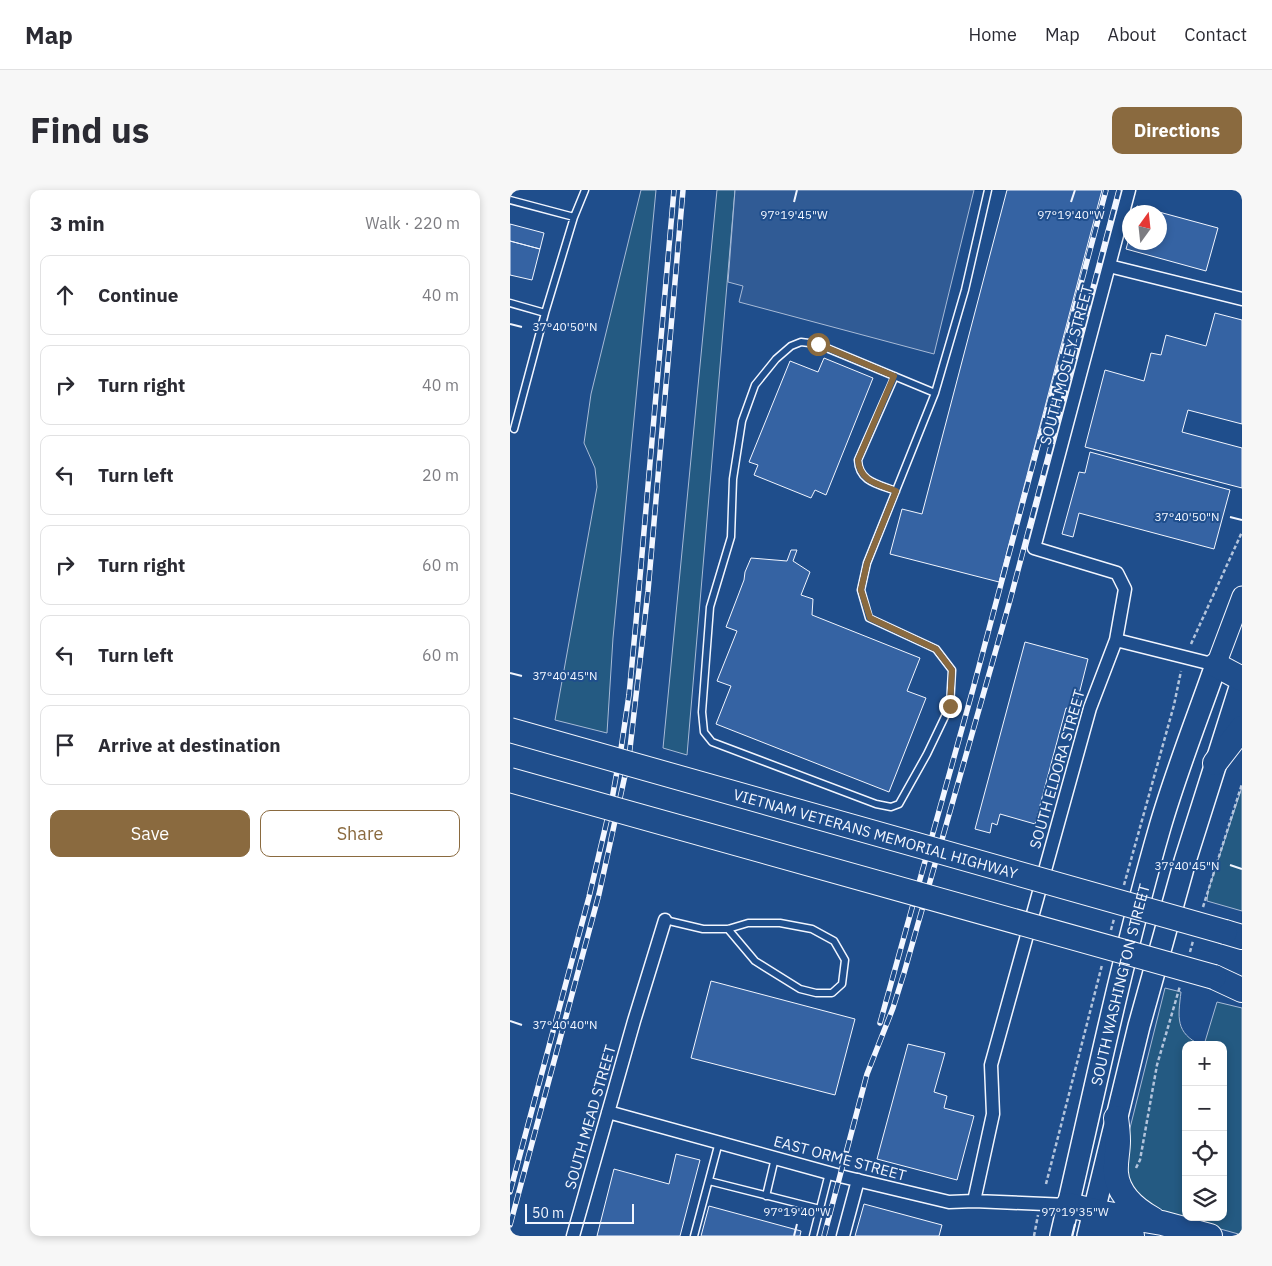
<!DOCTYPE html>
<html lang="en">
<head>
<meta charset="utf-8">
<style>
  body { margin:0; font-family:"IBM Plex Sans",sans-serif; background:#f7f7f7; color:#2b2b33 }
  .controls { position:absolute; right:15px; bottom:15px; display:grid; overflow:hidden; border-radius:10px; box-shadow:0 2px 8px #0003 }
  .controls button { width:45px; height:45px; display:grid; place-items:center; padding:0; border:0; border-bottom:1px solid #e1e1e2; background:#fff; color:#2b2b33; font:25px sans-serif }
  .compass { position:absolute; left:612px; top:15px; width:45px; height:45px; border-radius:50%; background:#fff; box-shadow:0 2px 8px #0003; rotate:15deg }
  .scale { position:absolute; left:15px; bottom:12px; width:109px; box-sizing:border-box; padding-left:5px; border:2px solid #f2f6ff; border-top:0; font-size:14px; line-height:18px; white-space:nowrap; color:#f2f6ff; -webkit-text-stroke:4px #1f4e8c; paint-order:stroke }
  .stop { position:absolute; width:15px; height:15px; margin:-11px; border:4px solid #8a6a3f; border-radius:50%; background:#fff }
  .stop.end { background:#8a6a3f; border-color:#fff; box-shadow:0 1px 5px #0008 }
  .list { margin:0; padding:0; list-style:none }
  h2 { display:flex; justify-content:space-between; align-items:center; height:65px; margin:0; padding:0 20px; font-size:21px }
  h2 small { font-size:16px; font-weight:400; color:#7c7c81 }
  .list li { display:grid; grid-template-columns:32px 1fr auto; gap:15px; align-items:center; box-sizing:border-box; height:80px; margin:0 10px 10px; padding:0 10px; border:1px solid #e1e1e2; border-radius:10px }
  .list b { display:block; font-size:19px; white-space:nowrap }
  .list em { font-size:16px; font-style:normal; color:#7c7c81 }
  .actions { display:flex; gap:10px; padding:15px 20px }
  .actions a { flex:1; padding:11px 0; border:1px solid #8a6a3f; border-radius:10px; text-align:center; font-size:18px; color:#8a6a3f }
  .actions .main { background:#8a6a3f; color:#fff }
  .icon { flex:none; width:28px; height:28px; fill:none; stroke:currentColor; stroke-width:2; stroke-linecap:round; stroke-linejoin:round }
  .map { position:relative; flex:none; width:732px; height:1046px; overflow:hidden; border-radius:10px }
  header { display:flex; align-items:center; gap:30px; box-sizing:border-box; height:70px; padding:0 25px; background:#fff; border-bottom:1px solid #e1e1e2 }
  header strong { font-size:24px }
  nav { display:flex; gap:28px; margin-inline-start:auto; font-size:18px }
  .intro { display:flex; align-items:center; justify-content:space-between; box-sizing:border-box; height:120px; padding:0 30px }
  h1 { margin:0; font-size:35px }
  .button { padding:12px 22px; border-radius:10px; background:#8a6a3f; color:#fff; font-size:18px; font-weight:700 }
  main { display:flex; gap:30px; padding:0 30px }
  aside { flex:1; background:#fff; border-radius:10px; box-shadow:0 2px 8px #0003 }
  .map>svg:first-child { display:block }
</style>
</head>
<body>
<header>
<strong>Map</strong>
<nav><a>Home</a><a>Map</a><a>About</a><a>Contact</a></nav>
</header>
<div class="intro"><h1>Find us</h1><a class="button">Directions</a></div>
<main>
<aside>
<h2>3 min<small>Walk · 220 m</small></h2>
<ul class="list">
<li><svg class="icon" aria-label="ahead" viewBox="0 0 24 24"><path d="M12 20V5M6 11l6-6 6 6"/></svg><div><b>Continue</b></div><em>40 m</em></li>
<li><svg class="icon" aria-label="right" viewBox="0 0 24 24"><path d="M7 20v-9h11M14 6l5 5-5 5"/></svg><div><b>Turn right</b></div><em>40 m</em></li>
<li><svg class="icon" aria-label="left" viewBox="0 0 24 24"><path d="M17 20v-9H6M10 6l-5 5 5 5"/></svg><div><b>Turn left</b></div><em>20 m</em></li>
<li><svg class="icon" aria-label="right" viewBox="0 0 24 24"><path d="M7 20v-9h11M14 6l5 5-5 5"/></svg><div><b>Turn right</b></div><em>60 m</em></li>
<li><svg class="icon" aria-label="left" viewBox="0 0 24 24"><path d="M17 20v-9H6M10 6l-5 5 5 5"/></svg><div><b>Turn left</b></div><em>60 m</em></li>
<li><svg class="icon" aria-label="arrive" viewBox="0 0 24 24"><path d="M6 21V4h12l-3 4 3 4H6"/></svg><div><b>Arrive at destination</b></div></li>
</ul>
<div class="actions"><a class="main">Save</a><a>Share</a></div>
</aside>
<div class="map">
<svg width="732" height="1046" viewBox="0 0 732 1046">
  <rect width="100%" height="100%" fill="#1f4e8c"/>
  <!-- green -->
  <path fill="#245a82" stroke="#a8bbd7" d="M131 0H146L103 448 97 543 45 530 87 297 85 278 74 253 81 204Z
    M207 0H225L177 565 153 558Z
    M732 597V721L697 711 698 701Z
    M655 798 671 802C668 827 665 843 691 855H676V1027H713V855H694L707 812 732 818V1045L642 1020 622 1004 614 971 615 958Z"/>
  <!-- parking -->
  <path fill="#305b95" stroke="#a8bbd7" d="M225 0H464L424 164 229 112 233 96 218 92Z"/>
  <!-- building -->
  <path fill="#3563a3" stroke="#f2f6ff" d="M497 0H592L489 392 380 364 392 319 412 324Z
    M627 16 708 38 696 81 616 59 620 45V52H650V22H626Z
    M0 34 34 43 30 59 0 51Z
    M0 51 30 59 22 90 0 85Z
    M705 123 732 130V234L678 220 672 242 732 258V298L575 257 595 180 634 191 641 163 651 165 656 145 696 156Z
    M314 168 363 188 316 305 305 300 301 308 244 285 248 275 239 272 280 171 308 182Z
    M580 262 720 300 704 359 569 323 563 347 552 344 569 282 575 283Z
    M281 360H287L283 371 300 382 291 405 303 409 302 425 410 468 397 501 416 508 379 602 206 534 221 496 207 491 227 441 216 437 234 390 235 382 241 368 277 371Z
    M515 452 578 469 565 520 556 518 525 634 490 624 487 635 482 633 480 643 465 639Z
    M201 791 345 829 325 905 181 868Z
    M398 854 435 863 424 902 437 906 434 918 464 926 447 990 367 969Z
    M166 964 190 970 170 1046H87L104 979 159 994Z
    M354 1014 432 1035 429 1046H345Z
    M199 1016 291 1041 290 1046H191Z"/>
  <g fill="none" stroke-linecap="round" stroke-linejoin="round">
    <!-- service casing -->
    <g stroke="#f2f6ff" stroke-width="9">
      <path id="service" d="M0 10 64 27 75 0
        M0 113 35 123 64 27
        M385 186 348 270C349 292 368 294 386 301
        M425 203 307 154 291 152 281 156 266 169 245 195 232 231 223 289 221 347 200 417 192 522 194 542 202 552 366 614 381 617 389 614 417 564 440 516 442 480 426 459 359 428 351 400 357 373 425 203 455 100 478 0
        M4 239 35 123
        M155 730 193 739H218L238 733H270L302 739 324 751 335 770 332 794 322 803H306L290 799 245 771 218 739
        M199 991 310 1019
        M256 1006 265 968
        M184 1046 209 952
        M303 1046 319 983"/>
    </g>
    <!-- minor casing -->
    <g stroke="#f2f6ff" stroke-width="15">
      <path id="minor" d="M599 76 732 109
        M606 450 706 475
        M98 922 330 986 439 1012 464 1011 558 1015
        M464 1011 483 924 481 875 580 518 606 450 615 399 607 383 524 358 619 0
        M63 1046 124 831 155 730
        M333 1046 348 990"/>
    </g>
    <!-- secondary casing -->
    <g stroke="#f2f6ff" stroke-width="21">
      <path id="secondary" d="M706 475 732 406"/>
    </g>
    <!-- primary casing -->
    <g stroke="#f2f6ff" stroke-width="24">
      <g id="primary">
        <path id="s1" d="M551 1046C583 909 611 772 650 637 666 582 687 529 706 475"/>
        <path d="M578 1046 629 836 675 671 732 491"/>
      </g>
    </g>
    <!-- motorway casing -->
    <g stroke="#f2f6ff" stroke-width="26">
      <path id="motorway" d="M706 475 732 489
        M705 573 732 538
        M715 742 732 747
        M704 787 732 800
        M606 928C607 935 608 944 608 951 608 962 605 972 606 983 608 1005 625 1019 643 1029
        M558 1015 593 1023 652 1033 700 1046
        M584 1030 599 1039 622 1046"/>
    </g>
    <!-- path -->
    <path stroke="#b3c4dc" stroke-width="2.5" stroke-dasharray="4 2.5" stroke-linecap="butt" d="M681 454 732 342
      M614 695 664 515 671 481
      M693 717 732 594
      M601 740 604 729
      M680 762 683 751
      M626 978 630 970 647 875 670 796
      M536 994 592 775
      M524 1046 528 1025"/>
    <!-- service -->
    <use href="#service" stroke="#1f4e8c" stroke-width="6"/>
    <!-- minor -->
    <use href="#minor" stroke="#1f4e8c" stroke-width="12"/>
    <!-- secondary -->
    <use href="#secondary" stroke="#1f4e8c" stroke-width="19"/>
    <!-- primary -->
    <use href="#primary" stroke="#1f4e8c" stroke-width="21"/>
    <!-- motorway -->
    <use href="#motorway" stroke="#1f4e8c" stroke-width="24"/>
    <!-- rail casing -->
    <g stroke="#f2f6ff" stroke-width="5.5">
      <path id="rail" d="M370 833 463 499 596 0
        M0 1002 79 707 102 609 111 559 119 505 127 421 164 0
        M0 1035 89 704 119 567 138 401 173 0
        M314 1046 357 884 383 818 394 783 499 414 609 0"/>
    </g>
    <!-- rail -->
    <use href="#rail" stroke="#1f4e8c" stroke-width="4" stroke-dasharray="11" stroke-linecap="butt"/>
    <!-- motorway-bridge casing -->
    <g stroke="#f2f6ff" stroke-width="26" stroke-linecap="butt">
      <g id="motorway-bridge">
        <path id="s2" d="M0 540 715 742"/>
        <path d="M0 590 704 787"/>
      </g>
    </g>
    <!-- motorway-bridge -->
    <use href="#motorway-bridge" stroke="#1f4e8c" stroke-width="24"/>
  </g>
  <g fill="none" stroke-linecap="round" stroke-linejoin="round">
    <!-- route -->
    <path stroke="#8a6a3f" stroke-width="6" d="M308 154 384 186 348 270C350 292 368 294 386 301L357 373 351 400 360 428 426 459 442 480 440 516"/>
  </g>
  <!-- ticks -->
  <path fill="none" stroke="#f2f6ff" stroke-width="2" d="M284 12 287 0M561 12 565 0M0 134 12 137M720 327 732 330M0 483 12 486M720 675 732 679M0 831 12 835M284 1046 287 1034M562 1046 565 1034"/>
  <g text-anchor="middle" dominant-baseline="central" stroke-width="4" stroke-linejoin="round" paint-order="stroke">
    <!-- street labels -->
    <g font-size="15" fill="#f2f6ff" stroke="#1f4e8c">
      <text transform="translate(556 175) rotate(-75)">SOUTH MOSLEY STREET</text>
      <text transform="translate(547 579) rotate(-74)">SOUTH ELDORA STREET</text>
      <text stroke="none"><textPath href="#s2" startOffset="380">VIETNAM VETERANS MEMORIAL HIGHWAY</textPath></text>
      <text stroke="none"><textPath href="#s1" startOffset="258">SOUTH WASHINGTON STREET</textPath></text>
      <text transform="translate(80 927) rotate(-74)">SOUTH MEAD STREET</text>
      <text transform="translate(330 968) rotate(15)">EAST ORME STREET</text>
    </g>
  </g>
  <g font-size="12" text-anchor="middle" fill="#f2f6ff" stroke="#1f4e8c" stroke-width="4" stroke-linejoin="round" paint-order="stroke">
    <text x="284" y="29">97°19'45"W</text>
    <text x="561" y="29">97°19'40"W</text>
    <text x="55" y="141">37°40'50"N</text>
    <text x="677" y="331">37°40'50"N</text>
    <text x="55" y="490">37°40'45"N</text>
    <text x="677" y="680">37°40'45"N</text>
    <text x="55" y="839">37°40'40"N</text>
    <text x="287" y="1026">97°19'40"W</text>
    <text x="565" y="1026">97°19'35"W</text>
  </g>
</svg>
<div class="controls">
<button>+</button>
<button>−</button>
<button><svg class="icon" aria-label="locate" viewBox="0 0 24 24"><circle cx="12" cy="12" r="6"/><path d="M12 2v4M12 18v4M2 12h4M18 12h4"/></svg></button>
<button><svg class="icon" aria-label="layers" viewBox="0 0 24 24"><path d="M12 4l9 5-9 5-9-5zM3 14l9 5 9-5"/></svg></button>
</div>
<svg class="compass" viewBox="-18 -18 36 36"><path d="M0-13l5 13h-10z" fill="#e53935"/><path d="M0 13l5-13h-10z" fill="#7c7c81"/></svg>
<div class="scale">50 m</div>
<div class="stop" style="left:308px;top:154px"></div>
<div class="stop end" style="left:440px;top:516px"></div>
</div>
</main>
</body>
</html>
